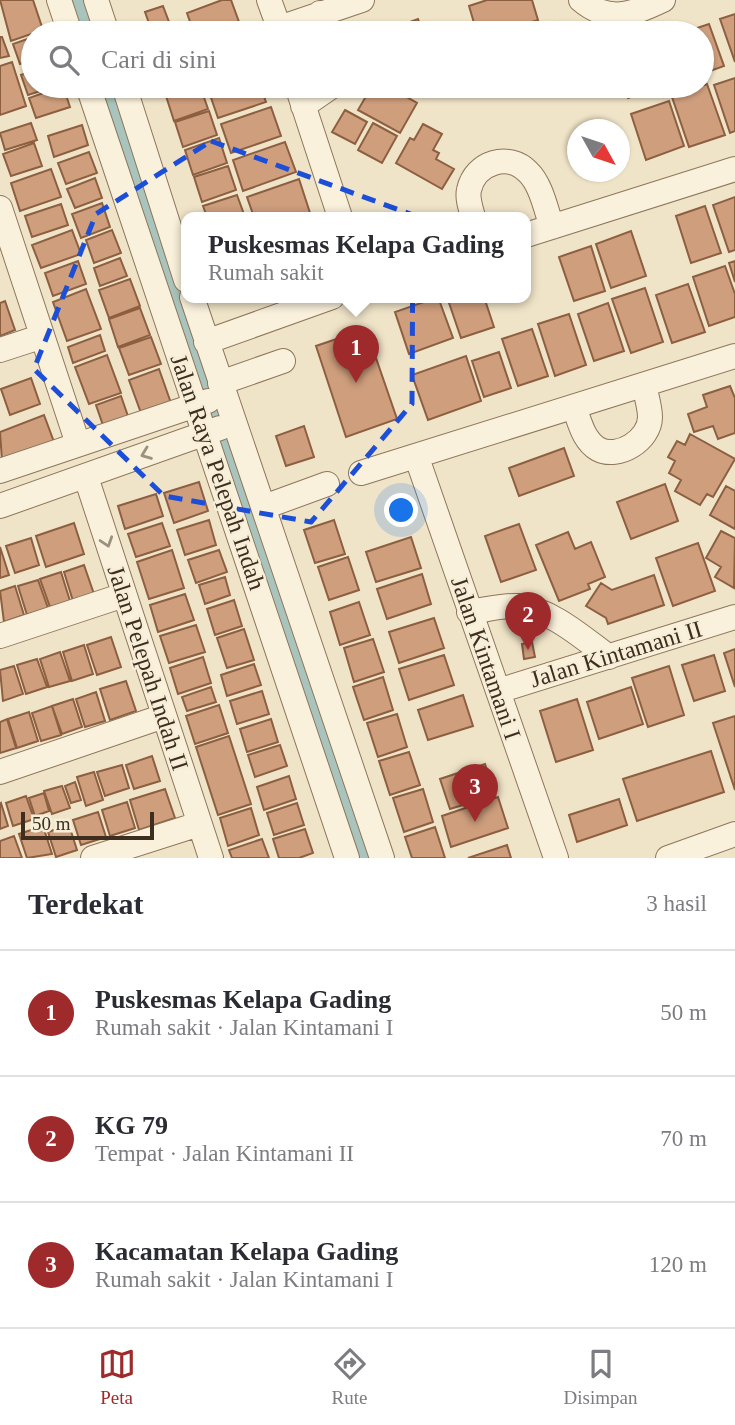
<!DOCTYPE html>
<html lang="id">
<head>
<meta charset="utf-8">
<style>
  body { margin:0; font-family:"Times New Roman",serif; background:#f7f7f7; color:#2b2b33 }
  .compass { position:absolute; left:567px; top:119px; width:63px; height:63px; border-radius:50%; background:#fff; box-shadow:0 2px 5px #0004; rotate:130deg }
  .scale { position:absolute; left:21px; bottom:18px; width:133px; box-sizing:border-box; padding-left:7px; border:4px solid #3d2e20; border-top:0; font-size:19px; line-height:24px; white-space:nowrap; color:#3d2e20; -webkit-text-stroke:5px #f7eed8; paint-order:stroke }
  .you { position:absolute; left:402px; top:511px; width:24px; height:24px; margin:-18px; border:5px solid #fff; border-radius:50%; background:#1a73e8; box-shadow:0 0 0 10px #1a73e833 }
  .badge { display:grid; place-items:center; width:46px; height:46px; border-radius:50%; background:#9e2a2b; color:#fff; font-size:23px; font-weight:700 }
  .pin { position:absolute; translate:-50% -58px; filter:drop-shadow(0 2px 4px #0008) }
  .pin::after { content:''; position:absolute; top:37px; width:24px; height:21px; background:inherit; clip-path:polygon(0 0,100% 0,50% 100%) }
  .popup { position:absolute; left:181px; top:212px; width:350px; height:91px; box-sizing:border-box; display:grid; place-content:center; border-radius:14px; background:#fff; filter:drop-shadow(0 2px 5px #0005); font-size:23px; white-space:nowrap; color:#7c7c81 }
  .popup b { font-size:26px; color:#2b2b33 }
  .popup::after { content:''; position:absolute; left:50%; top:100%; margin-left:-14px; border:14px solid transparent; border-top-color:#fff }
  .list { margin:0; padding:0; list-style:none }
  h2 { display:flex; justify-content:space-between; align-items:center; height:91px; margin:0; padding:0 28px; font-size:30px }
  h2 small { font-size:23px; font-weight:400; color:#7c7c81 }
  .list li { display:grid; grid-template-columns:46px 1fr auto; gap:21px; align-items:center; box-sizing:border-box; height:126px; padding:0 28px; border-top:2px solid #e1e1e2 }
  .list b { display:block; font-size:26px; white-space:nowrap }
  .list p { margin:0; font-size:23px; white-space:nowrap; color:#7c7c81 }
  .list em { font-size:23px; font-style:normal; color:#7c7c81 }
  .icon { flex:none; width:38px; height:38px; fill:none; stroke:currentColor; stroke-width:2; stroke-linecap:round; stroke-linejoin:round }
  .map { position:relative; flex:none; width:735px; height:858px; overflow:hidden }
  .search { position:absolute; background:#fff; box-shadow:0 2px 5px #0004; left:21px; right:21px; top:21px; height:77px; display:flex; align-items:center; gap:18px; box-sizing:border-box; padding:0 24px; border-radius:38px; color:#7c7c81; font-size:26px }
  .sheet { height:469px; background:#fff }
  nav { display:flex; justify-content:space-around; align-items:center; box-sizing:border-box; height:98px; border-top:2px solid #e1e1e2; background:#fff; font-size:19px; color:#7c7c81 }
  nav a { display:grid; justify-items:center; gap:4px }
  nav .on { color:#9e2a2b }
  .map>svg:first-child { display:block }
</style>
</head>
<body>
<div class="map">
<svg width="735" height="858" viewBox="0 0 735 858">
  <rect width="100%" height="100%" fill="#f0e4c8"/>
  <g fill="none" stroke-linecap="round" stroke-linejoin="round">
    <!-- river -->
    <path stroke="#a9c4bc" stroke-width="32" d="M81 0 91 33
      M108 86 361 858"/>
  </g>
  <!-- building -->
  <path fill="#cf9f7d" stroke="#8d5f41" stroke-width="2" d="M0 0H33L43 30 11 41Z
    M222 0H231L239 22 209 33H194L187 13Z
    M487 0H532L538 20 499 33H477L469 6Z
    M163 6 169 22 151 29 145 12Z
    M735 14V62L720 19Z
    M418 19 423 33H380Z
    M555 22 579 33H549Z
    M709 24 724 66 702 74V33H682Z
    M172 26 175 33H154Z
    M0 37H2L9 56 0 58Z
    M33 37V60L20 64 13 44Z
    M12 62 26 106 0 115V66Z
    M33 71V86H56L28 95 21 75Z
    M735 78V131L730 133 714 85Z
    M707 84 725 135 689 147 672 97Z
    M63 86 70 107 36 118 29 98Z
    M162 86H188L165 94Z
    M200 86 208 109 174 121 166 96Z
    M218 86H260L266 102 218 118 208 89Z
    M372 86H387L417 103 400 133 358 110Z
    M623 86H664L628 98Z
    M669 101 684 146 646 160 631 114Z
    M271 107 281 136 231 153 221 124Z
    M345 110 367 122 355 144 332 132Z
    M209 111 217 135 183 147 175 122Z
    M31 123 37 140 5 150 0 133Z
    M373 123 397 136 382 163 358 150Z
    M423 124 442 134 433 150 439 153 436 159 454 169 442 189 396 163 410 138 414 140Z
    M82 125 88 145 54 157 48 136Z
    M219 138 227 163 193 175 185 150Z
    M285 142 296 172 243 191 233 160Z
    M34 143 42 166 11 176 3 154Z
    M89 152 97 173 66 184 58 163Z
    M228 166 236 190 202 202 194 177Z
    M51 169 61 197 20 211 11 183Z
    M95 178 102 198 75 208 67 189Z
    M299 179 310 213 300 217H254L247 197Z
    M237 195 245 217H207L203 206Z
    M735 197V250L729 252 713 205Z
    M102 203 110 227 81 238 72 214Z
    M61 204 68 225 32 237 25 216Z
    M705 206 721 253 691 263 676 216Z
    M72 230 81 254 41 268 32 245Z
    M112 230 121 253 94 263 86 240Z
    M631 231 646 276 611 288 596 244Z
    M591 246 605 291 574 301 559 257Z
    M120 258 127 276 100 286 94 268Z
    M78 261 86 284 53 296 45 273Z
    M735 261V282L729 263Z
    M725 266 735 294V317L709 326 693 277Z
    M130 279 140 306 109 318 99 290Z
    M688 284 705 332 672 343 656 295Z
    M645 288 663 342 631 353 612 299Z
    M86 289 101 329 67 341 53 302Z
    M438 297 453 338 409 354 395 312Z
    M447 297H484L494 327 461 338Z
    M5 301 15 330 0 336V303Z
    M608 303 624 351 594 361 578 314Z
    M140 308 150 335 118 347 109 319Z
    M569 314 586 365 555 376 538 324Z
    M366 329 397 419 346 437 316 346Z
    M532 329 548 376 518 386 502 339Z
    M100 335 105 351 73 363 68 347Z
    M151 337 161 364 129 375 119 348Z
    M499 352 511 388 484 397 472 361Z
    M107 355 121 393 89 404 75 367Z
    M466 356 481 401 428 420 412 375Z
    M159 369 171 403 141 413 129 380Z
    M31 378 40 404 10 415 1 389Z
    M730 386 735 398V433L718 439 713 426 694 432 688 414 707 407 703 395Z
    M121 396 130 422 105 431 96 405Z
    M44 415 54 442 2 461 0 432Z
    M304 426 314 457 286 466 276 436Z
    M690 434 735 459 713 497 707 494 700 505 675 491 681 480 669 473 675 461 668 457 677 441 685 445Z
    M564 448 574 476 519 496 509 468Z
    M199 482 208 511 174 523 164 493Z
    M665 484 678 521 631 539 617 502Z
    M726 486 735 491V529L710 515Z
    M156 494 163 516 125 529 118 506Z
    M209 520 216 545 185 555 177 530Z
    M334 520 345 554 315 563 304 530Z
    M74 523 84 554 46 567 36 536Z
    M162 523 170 546 136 557 128 534Z
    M519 524 536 570 501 582 485 536Z
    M721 531 735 538 734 588 715 577 721 567 706 558Z
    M568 532 575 549 591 542 605 577 588 584 590 589 559 601 536 545Z
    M411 537 421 568 376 582 366 552Z
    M31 538 39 565 15 573 6 546Z
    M698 543 715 591 673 606 656 558Z
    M0 547 9 575 0 578Z
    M172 550 184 588 149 599 137 562Z
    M219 550 227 572 196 583 188 560Z
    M348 557 359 590 329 600 318 567Z
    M84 565 94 594 73 601 64 572Z
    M61 572 70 601 50 607 40 579Z
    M422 574 431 604 387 619 377 589Z
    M654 575 664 605 608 624 606 618 586 606 601 583 612 590Z
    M225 577 230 595 205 604 199 585Z
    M38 580 48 608 27 615 18 586Z
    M15 586 24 615 4 622 0 591Z
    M185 594 194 620 158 632 150 605Z
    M234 600 242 626 215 635 207 609Z
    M359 602 370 635 340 645 330 612Z
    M434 618 444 648 399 663 389 632Z
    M196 625 205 652 169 663 160 636Z
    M244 629 254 660 227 668 217 638Z
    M111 637 121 667 97 675 87 645Z
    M373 639 384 672 354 682 344 648Z
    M532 642 535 657 524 659 522 644Z
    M84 645 93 674 72 681 63 652Z
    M735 649V687L724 653Z
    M60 652 70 681 49 687 40 659Z
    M444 655 454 685 409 700 399 669Z
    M714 655 725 691 694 701 682 665Z
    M203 657 211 683 178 694 170 668Z
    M37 659 47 687 26 694 17 665Z
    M254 664 261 685 227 696 221 675Z
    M14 666 23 694 3 701 0 670Z
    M669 666 684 715 648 727 632 678Z
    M383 677 393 710 364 720 353 687Z
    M126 681 136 711 110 720 100 689Z
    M211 687 216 702 187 711 182 697Z
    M631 687 643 724 599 739 587 702Z
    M262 691 269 714 237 724 230 701Z
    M96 692 105 721 85 727 76 699Z
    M463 695 473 726 428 740 418 710Z
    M73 699 82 727 62 734 52 706Z
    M577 699 593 750 556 762 540 711Z
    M219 705 228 733 195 744 186 716Z
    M52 706 61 735 41 741 32 713Z
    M29 712 38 741 17 748 8 719Z
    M397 714 407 747 378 757 367 723Z
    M735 716V790L713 723Z
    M7 719 16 748 0 753V722Z
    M271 719 278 742 247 752 240 729Z
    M229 736 251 804 218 815 196 747Z
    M280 745 287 766 255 777 248 755Z
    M711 751 724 792 637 821 623 779Z
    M409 752 420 785 390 795 379 761Z
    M152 756 160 781 134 789 126 765Z
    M485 764 495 795 450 809 440 779Z
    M122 765 129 788 105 796 97 772Z
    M94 772 103 800 86 806 77 777Z
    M289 776 296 799 264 810 257 787Z
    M75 782 81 800 71 803 65 786Z
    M62 786 70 808 52 814 44 791Z
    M165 789 175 818 139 830 130 800Z
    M423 789 433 822 404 832 393 798Z
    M44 793 49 811 35 816 29 798Z
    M26 796 34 819 13 826 6 803Z
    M498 797 508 828 451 847 442 816Z
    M619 799 627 825 577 842 569 815Z
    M127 802 135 828 110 836 102 810Z
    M1 803 8 826 0 829V804Z
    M297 803 304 825 274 835 267 813Z
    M251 808 259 835 228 846 220 818Z
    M98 812 106 837 81 845 73 820Z
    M69 825 77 850 56 857 48 832Z
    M43 826 52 854 27 858 19 834Z
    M435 827 445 858H412L405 837Z
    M305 829 313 853 299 858H279L273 839Z
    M14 836 22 858H0V841Z
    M262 839 269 858H232L229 850Z
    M507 845 511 858H468Z"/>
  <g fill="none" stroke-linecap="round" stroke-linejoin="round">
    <!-- minor casing -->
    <g stroke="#8d765c" stroke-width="26">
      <path id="minor" d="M59 0 70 33
        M96 0 107 33
        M269 0 281 33
        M581 0C609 24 633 14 663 0
        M320 13 325 33
        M279 28 362 0
        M88 86 347 858
        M124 86 186 280
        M297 86 340 217
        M303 106 332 86
        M0 208 78 444
        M473 217C471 209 467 198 469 190 475 162 509 152 528 172 541 184 546 210 552 227
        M526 235 735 169
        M192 297 382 858
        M206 342 332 297
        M0 350 40 337
        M220 383 283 361
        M574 407C580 422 583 440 598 449 618 460 650 440 650 417 650 407 646 395 644 385
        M417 458 556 858
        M0 471 208 401
        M361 473 735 356
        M86 477 211 858
        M0 506 220 428
        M264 507 327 484
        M469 612C485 610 503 605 518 606 551 609 584 639 609 657
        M0 636 124 595
        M498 691 735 617
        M0 772 164 716
        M93 858 199 824
        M668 858 735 834"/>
    </g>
    <!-- minor -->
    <use href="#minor" stroke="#faf1dc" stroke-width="24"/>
  </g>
  <!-- one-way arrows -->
  <defs><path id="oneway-chevron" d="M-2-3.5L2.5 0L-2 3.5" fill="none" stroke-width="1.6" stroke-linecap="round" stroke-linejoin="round" transform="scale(1.75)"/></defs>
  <g stroke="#9c907e">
    <use href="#oneway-chevron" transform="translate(146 454) rotate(159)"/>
    <use href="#oneway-chevron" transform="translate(107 542) rotate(72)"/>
  </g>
  <!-- marked area -->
  <path fill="none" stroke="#1d4ed8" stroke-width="5" stroke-dasharray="14 9" stroke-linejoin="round" d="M211 141 413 215 412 404 311 522 164 496 34 369 96 214Z"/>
  <g text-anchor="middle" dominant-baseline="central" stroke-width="5" stroke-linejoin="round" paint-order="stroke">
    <!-- street labels -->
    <g font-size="24" fill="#3d2e20" stroke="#f7eed8">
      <text transform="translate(218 472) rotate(71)">Jalan Raya Pelepah Indah</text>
      <text transform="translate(616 654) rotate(-17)">Jalan Kintamani II</text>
      <text transform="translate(486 658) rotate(71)">Jalan Kintamani I</text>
      <text transform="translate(148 668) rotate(72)">Jalan Pelepah Indah II</text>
    </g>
  </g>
</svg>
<svg class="compass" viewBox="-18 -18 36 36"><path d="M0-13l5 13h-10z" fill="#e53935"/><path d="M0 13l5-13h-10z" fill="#7c7c81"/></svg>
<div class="scale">50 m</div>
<div class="you"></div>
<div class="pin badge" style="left:356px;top:383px">1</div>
<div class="popup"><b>Puskesmas Kelapa Gading</b>Rumah sakit</div>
<div class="pin badge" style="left:528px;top:650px">2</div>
<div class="pin badge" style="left:475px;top:822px">3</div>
<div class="search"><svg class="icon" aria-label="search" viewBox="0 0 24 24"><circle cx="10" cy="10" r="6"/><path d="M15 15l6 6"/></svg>Cari di sini</div>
</div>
<section class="sheet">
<h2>Terdekat<small>3 hasil</small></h2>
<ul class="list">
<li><span class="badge">1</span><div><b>Puskesmas Kelapa Gading</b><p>Rumah sakit · Jalan Kintamani I</p></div><em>50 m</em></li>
<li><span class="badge">2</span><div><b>KG 79</b><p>Tempat · Jalan Kintamani II</p></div><em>70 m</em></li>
<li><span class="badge">3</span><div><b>Kacamatan Kelapa Gading</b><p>Rumah sakit · Jalan Kintamani I</p></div><em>120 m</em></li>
</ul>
</section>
<nav>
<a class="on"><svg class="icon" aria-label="map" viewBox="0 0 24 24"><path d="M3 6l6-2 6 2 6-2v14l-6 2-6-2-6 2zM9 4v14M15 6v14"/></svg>Peta</a>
<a><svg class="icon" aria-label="directions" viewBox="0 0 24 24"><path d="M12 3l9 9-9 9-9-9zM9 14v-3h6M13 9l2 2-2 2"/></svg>Rute</a>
<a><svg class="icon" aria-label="saved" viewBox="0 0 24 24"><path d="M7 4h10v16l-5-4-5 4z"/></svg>Disimpan</a>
</nav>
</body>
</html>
